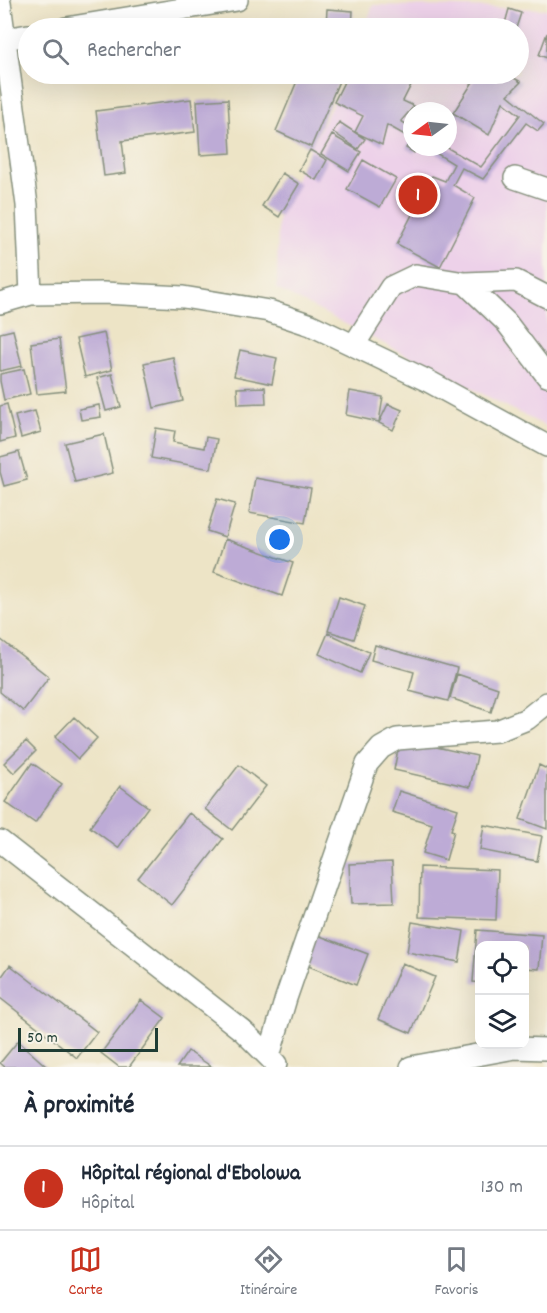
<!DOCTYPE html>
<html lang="fr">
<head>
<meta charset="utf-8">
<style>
  body { margin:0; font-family:Dekko,sans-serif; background:#f6f6f7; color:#1f2937 }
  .controls { position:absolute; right:18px; bottom:18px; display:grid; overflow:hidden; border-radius:12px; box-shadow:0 6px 24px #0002 }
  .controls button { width:54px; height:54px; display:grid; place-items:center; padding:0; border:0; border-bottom:2px solid #e0e1e3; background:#fff; color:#1f2937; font:30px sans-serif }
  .compass { position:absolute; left:403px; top:102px; width:54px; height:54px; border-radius:50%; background:#fff; box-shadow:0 6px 24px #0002; rotate:255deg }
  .scale { position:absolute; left:18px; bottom:15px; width:140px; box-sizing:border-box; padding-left:6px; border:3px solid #1f3d34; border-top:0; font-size:16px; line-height:21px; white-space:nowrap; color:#1f3d34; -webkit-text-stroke:4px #f7f3e8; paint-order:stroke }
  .you { position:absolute; left:280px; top:540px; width:21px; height:21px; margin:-15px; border:4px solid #fff; border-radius:50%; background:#1a73e8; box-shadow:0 0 0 9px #1a73e833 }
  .badge { display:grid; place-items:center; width:39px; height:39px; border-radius:50%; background:#c8321e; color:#fff; font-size:20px; font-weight:700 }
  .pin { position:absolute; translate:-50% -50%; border:3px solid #fff; box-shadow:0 2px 6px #0006 }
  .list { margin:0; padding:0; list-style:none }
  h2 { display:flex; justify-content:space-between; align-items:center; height:78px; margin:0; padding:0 24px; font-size:26px }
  h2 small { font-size:20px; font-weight:400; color:#747a83 }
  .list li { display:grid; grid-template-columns:39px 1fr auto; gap:18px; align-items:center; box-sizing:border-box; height:84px; padding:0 24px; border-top:2px solid #e0e1e3 }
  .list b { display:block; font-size:22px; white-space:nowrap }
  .list p { margin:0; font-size:20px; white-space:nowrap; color:#747a83 }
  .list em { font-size:20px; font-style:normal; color:#747a83 }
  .icon { flex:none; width:33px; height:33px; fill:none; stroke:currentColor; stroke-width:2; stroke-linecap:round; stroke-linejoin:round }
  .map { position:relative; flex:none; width:547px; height:1067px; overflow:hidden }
  .search { position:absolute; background:#fff; box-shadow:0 6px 24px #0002; left:18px; right:18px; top:18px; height:66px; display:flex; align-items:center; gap:15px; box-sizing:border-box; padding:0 21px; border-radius:33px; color:#747a83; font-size:22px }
  .sheet { height:162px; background:#fff }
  nav { display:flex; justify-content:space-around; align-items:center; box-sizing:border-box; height:84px; border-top:2px solid #e0e1e3; background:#fff; font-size:16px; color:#747a83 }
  nav a { display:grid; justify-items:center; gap:3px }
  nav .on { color:#c8321e }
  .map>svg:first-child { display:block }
</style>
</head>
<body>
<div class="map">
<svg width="547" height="1067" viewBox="0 0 547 1067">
  <rect width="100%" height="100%" fill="#f7f3e8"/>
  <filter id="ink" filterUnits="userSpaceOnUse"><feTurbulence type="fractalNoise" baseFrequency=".0167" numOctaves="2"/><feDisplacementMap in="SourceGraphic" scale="12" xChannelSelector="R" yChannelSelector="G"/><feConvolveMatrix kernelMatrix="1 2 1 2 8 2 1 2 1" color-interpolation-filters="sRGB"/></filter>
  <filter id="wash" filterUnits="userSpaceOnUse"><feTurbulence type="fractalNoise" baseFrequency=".008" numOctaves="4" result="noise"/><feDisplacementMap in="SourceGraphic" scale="24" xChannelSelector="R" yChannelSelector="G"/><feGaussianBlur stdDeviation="1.35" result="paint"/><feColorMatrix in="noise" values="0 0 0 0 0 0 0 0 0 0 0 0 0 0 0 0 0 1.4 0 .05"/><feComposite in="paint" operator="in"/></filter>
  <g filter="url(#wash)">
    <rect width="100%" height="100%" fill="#ede4c6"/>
    <!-- built -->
    <path fill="#edd1e9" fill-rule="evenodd" d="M373 5 547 9V427L277 289 278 219 299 170 348 74H518V28H365ZM412 111H448V147H412Z"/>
    <g id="blocks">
      <!-- building -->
      <path fill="#bdabd6" d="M327 9 353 11 352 28 326 25Z
        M509 9 521 13 516 28 504 27Z
        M297 25V28H262V27Z
        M547 33V58L539 55Z
        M300 74H342L311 147 276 131Z
        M348 74H378L385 77 387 74H403L414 79 403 101 414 106 401 121 412 128V147H417L414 153 406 148 412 139 387 125 382 145 355 132 363 116 334 102Z
        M478 74H507L521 82 508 95 544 124 538 131 526 123 483 179 462 168 453 185 475 198 440 267 397 244 432 176 445 181 454 164 426 147H446L481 167 520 115 503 102 489 135 453 113Z
        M191 99 195 132 122 141 126 173 104 176 96 111Z
        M228 99 231 153 200 155 197 101Z
        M339 122 365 139 358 149 333 132Z
        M332 135 361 152 349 171 321 154Z
        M310 150 327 160 316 180 299 170Z
        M363 160 396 179 380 207 347 189Z
        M282 173 299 184 279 217 262 206Z
        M13 330 22 366 0 371V333Z
        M104 333 112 370 85 377 76 339Z
        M59 339 66 391 37 394 31 343Z
        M240 350 277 358 272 384 234 376Z
        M173 357 183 401 154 408 144 363Z
        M24 369 30 394 4 400 0 381V374Z
        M112 374 121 407 106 411 97 378Z
        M265 387 266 403 238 404 237 388Z
        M350 391 383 397 379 422 346 415Z
        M7 404 15 438 0 442V406Z
        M388 404 402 410 393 430 379 423Z
        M99 405 101 417 81 420 79 409Z
        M35 411 41 432 21 438 15 416Z
        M156 428 175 431 173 442 204 448 206 437 217 439 211 469 151 458Z
        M104 434 113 473 75 482 65 443Z
        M19 452 27 480 4 486 0 472V457Z
        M255 478 311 488 305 523 249 513Z
        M217 499 235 504 225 537 207 531Z
        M225 539 293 563 282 596 214 572Z
        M339 597 365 606 354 639 328 631Z
        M328 633 369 652 360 673 319 654Z
        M0 639 49 677 23 711 0 692Z
        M375 645 457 668 448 701 409 691 414 672 371 660Z
        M457 674 498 688 491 712 450 698Z
        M74 717 97 738 78 759 55 737Z
        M400 739 477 756 470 787 394 770Z
        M26 741 36 751 14 773 4 763Z
        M32 763 62 784 35 823 5 802Z
        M239 765 266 786 232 830 205 809Z
        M539 765 547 769V829L520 819Z
        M120 786 148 807 118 848 90 827Z
        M399 791 458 809 451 830 454 831 446 860 423 853 432 824 392 812Z
        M189 813 223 839 172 905 138 878Z
        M484 825 542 836 537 861 480 850Z
        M392 862 394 903 351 904 349 864Z
        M420 867 498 870 496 920 419 917Z
        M412 922 464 931 459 962 407 952Z
        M477 930 542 935 539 969 524 968V946H480V983L473 982Z
        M312 933 368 954 356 985 301 963Z
        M402 963 435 977 411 1033 378 1019Z
        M10 965 97 1032 77 1058 0 998V979Z
        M141 1000 165 1018 129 1067H119L101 1053Z
        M18 1041 47 1067H5L0 1063Z
        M188 1051 212 1067H177Z"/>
    </g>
  </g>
  <g filter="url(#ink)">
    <use href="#blocks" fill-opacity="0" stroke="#86907d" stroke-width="1.5"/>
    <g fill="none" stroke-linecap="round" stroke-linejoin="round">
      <!-- minor casing -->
      <g stroke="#86907d" stroke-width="24">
        <path id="minor" d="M0 3 27 205 31 294
          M66 28 237 0
          M5 39 28 35
          M515 178 547 189
          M465 283 506 322 547 376
          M0 303 31 294 103 293 183 297 269 311 311 325 428 381 547 446
          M354 345 391 287 416 275 465 283 516 281 547 297
          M0 841 243 1031 276 1064
          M269 1056 286 998 367 764 381 748 397 739 497 731 527 719 547 703
          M411 1067 515 1048 547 1049"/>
      </g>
      <!-- minor -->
      <use href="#minor" stroke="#fff" stroke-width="21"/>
    </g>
  </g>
</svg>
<div class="controls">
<button><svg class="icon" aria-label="locate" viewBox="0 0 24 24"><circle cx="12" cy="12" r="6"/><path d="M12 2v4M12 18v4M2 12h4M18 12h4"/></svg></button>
<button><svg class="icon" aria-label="layers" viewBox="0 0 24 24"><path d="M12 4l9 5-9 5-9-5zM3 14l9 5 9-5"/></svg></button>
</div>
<svg class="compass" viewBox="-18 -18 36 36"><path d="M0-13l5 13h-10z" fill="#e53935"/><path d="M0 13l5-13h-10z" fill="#747a83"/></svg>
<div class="scale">50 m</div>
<div class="you"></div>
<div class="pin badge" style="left:418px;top:195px">1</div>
<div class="search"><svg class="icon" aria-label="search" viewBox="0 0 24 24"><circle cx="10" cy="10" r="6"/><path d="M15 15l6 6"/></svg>Rechercher</div>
</div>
<section class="sheet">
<h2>À proximité<small></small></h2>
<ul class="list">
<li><span class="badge">1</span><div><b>Hôpital régional d'Ebolowa</b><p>Hôpital</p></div><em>130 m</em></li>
</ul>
</section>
<nav>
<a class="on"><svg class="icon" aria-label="map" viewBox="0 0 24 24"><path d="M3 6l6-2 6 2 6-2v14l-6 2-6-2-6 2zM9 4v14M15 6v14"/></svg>Carte</a>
<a><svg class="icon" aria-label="directions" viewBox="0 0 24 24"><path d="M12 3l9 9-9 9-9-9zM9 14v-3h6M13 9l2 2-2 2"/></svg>Itinéraire</a>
<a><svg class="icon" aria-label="saved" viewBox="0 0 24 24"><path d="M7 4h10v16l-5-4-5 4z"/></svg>Favoris</a>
</nav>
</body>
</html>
